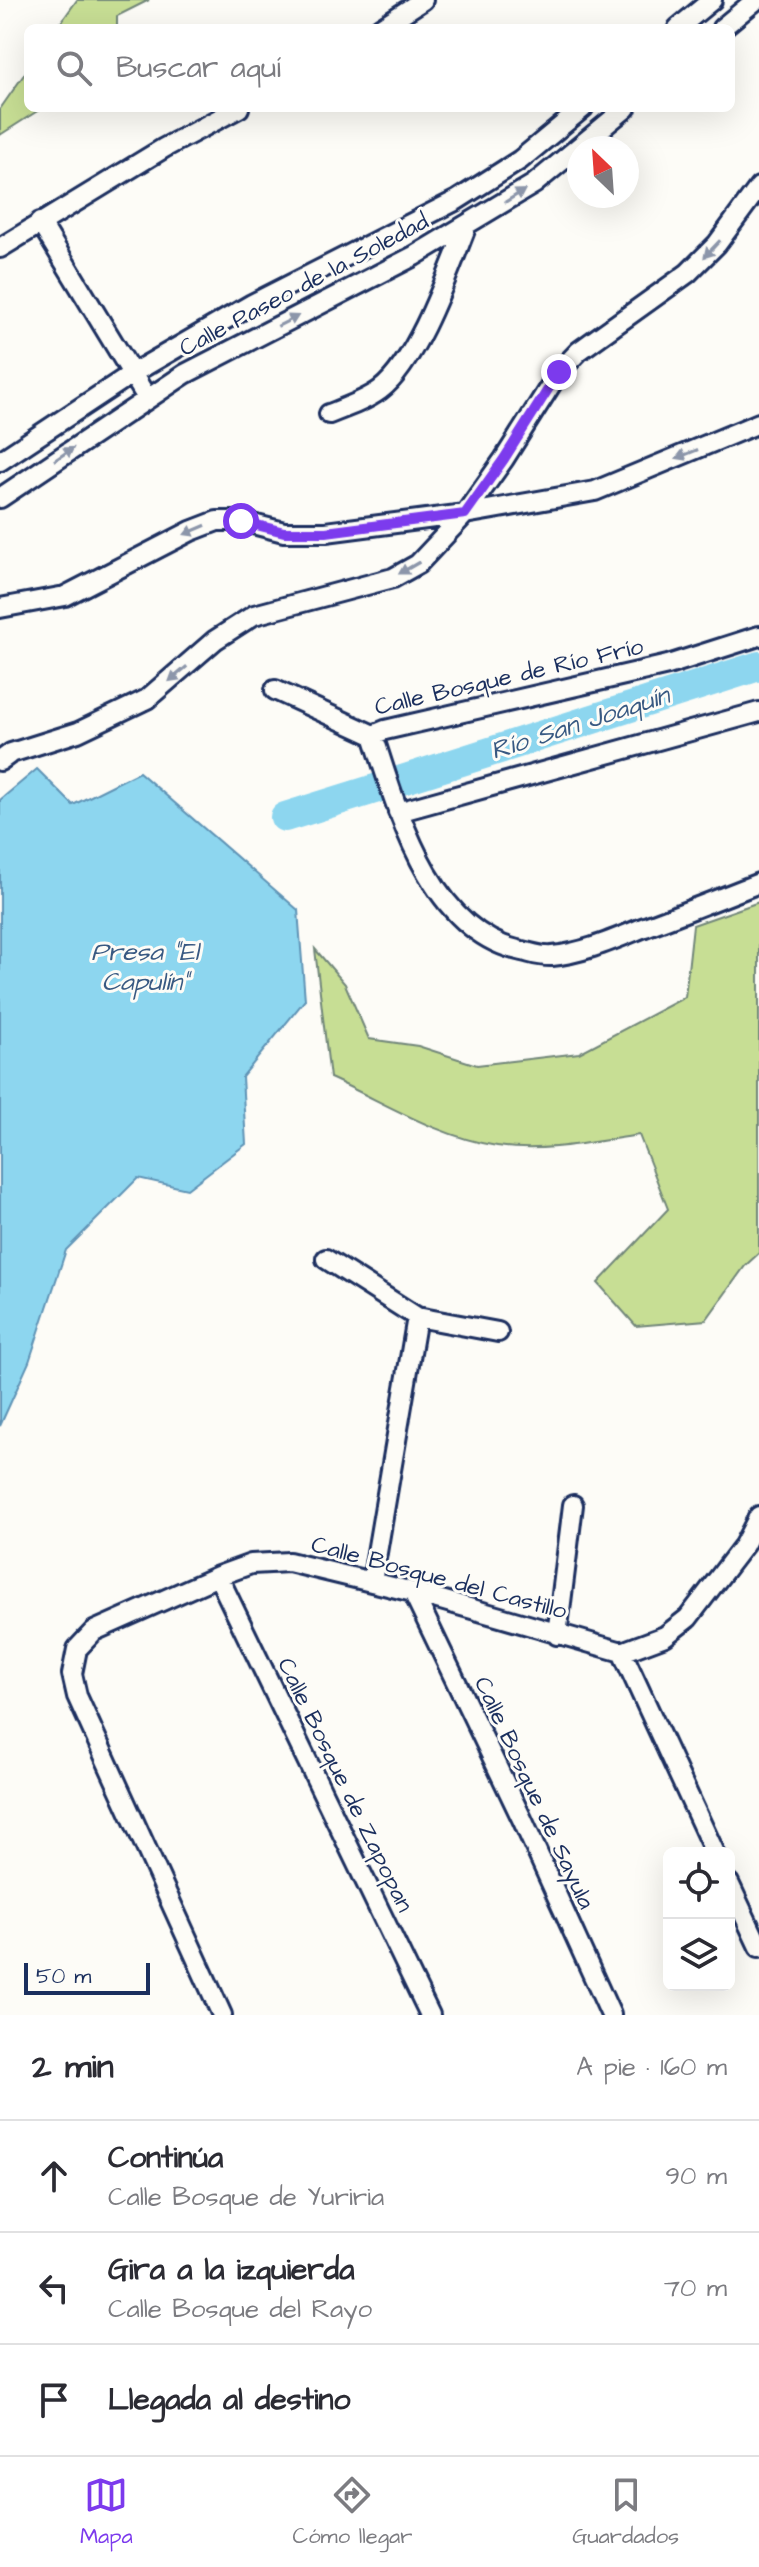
<!DOCTYPE html>
<html lang="es">
<head>
<meta charset="utf-8">
<style>
  body { margin:0; font-family:"Architects Daughter",sans-serif; background:#f2f2f3; color:#2b2b33 }
  .controls { position:absolute; right:24px; bottom:24px; display:grid; overflow:hidden; border-radius:12px; box-shadow:0 8px 32px #0002 }
  .controls button { width:72px; height:72px; display:grid; place-items:center; padding:0; border:0; border-bottom:2px solid #e1e1e2; background:#fff; color:#2b2b33; font:40px sans-serif }
  .compass { position:absolute; left:567px; top:136px; width:72px; height:72px; border-radius:50%; background:#fff; box-shadow:0 8px 32px #0002; rotate:335deg }
  .scale { position:absolute; left:24px; bottom:20px; width:126px; box-sizing:border-box; padding-left:8px; border:4px solid #1b2f5e; border-top:0; font-size:22px; line-height:28px; white-space:nowrap; color:#1b2f5e; -webkit-text-stroke:6px #fdfcf7; paint-order:stroke }
  .stop { position:absolute; width:24px; height:24px; margin:-18px; border:6px solid #7c3aed; border-radius:50%; background:#fff }
  .stop.end { background:#7c3aed; border-color:#fff; box-shadow:0 2px 8px #0008 }
  .list { margin:0; padding:0; list-style:none }
  h2 { display:flex; justify-content:space-between; align-items:center; height:104px; margin:0; padding:0 32px; font-size:34px }
  h2 small { font-size:26px; font-weight:400; color:#7c7c81 }
  .list li { display:grid; grid-template-columns:52px 1fr auto; gap:24px; align-items:center; box-sizing:border-box; height:112px; padding:0 32px; border-top:2px solid #e1e1e2 }
  .list b { display:block; font-size:30px; white-space:nowrap }
  .list p { margin:0; font-size:26px; white-space:nowrap; color:#7c7c81 }
  .list em { font-size:26px; font-style:normal; color:#7c7c81 }
  .icon { flex:none; width:44px; height:44px; fill:none; stroke:currentColor; stroke-width:2; stroke-linecap:round; stroke-linejoin:round }
  .map { position:relative; flex:none; width:759px; height:2015px; overflow:hidden }
  .search { position:absolute; background:#fff; box-shadow:0 8px 32px #0002; left:24px; right:24px; top:24px; height:88px; display:flex; align-items:center; gap:20px; box-sizing:border-box; padding:0 28px; border-radius:12px; color:#7c7c81; font-size:30px }
  .sheet { height:440px; background:#fff }
  nav { display:flex; justify-content:space-around; align-items:center; box-sizing:border-box; height:112px; border-top:2px solid #e1e1e2; background:#fff; font-size:22px; color:#7c7c81 }
  nav a { display:grid; justify-items:center; gap:4px }
  nav .on { color:#7c3aed }
  .map>svg:first-child { display:block }
</style>
</head>
<body>
<div class="map">
<svg width="759" height="2015" viewBox="0 0 759 2015">
  <rect width="100%" height="100%" fill="#fdfcf7"/>
  <filter id="ink" filterUnits="userSpaceOnUse"><feTurbulence type="fractalNoise" baseFrequency=".0125" numOctaves="2"/><feDisplacementMap in="SourceGraphic" scale="16" xChannelSelector="R" yChannelSelector="G"/><feConvolveMatrix kernelMatrix="1 2 1 2 8 2 1 2 1" color-interpolation-filters="sRGB"/></filter>
  <g filter="url(#ink)">
    <!-- green -->
    <path fill="#c7de94" stroke="#718679" stroke-width="2" d="M77 0H149L117 16V28H57Z
      M28 69V108H42L0 135V109Z
      M759 902V1253L745 1266 706 1320 636 1326 598 1283 668 1209 639 1135C592 1142 545 1153 497 1146 438 1137 384 1102 330 1078L315 949 345 984 369 1039 418 1046 477 1065 579 1053 685 997 693 925Z"/>
    <!-- water -->
    <path fill="#8dd6ef" stroke="#5f93b5" stroke-width="2" d="M37 769 73 805 139 772 298 910 305 1000 242 1077 246 1144 187 1189 138 1178 66 1250 29 1362 0 1426V800Z"/>
    <g fill="none" stroke-linecap="round" stroke-linejoin="round">
      <!-- river -->
      <path stroke="#8dd6ef" stroke-width="30" d="M402 780 759 666
        M285 817 378 788"/>
      <!-- street casing -->
      <g stroke="#1b2f5e" stroke-width="24">
        <path id="street" d="M380 28 423 0
          M678 28 712 0
          M722 28 756 0
          M40 222 147 398
          M0 248 164 148 239 108
          M329 414C347 407 365 401 380 390 418 361 449 270 467 225
          M0 461 133 373 252 304 457 200 520 160 583 108
          M0 498 185 374 414 256 534 184 626 108
          M0 608 65 596 191 531 217 521H241L284 532H326L465 514 595 491 759 423
          M275 690 373 735 385 730 668 665 759 636
          M373 735C398 812 430 932 522 951 531 953 542 957 552 956 584 953 615 939 645 927 683 913 721 898 759 883
          M0 761 11 753 78 732 147 699 215 640 254 615 393 578 418 564 465 514 504 459 559 372 579 351 688 273 717 244 759 187
          M398 812 759 712
          M326 1259 417 1317 498 1332
          M218 1576 430 2015
          M372 1582 417 1317
          M413 1592 522 1819 611 2015
          M557 1635 573 1505
          M622 1652 715 1853
          M729 1883 759 1947
          M222 2015 77 1696 72 1674 77 1649 94 1631 218 1576 251 1564 289 1562 413 1592 622 1652 665 1636 688 1618 744 1545 759 1516"/>
      </g>
      <!-- street -->
      <use href="#street" stroke="#fdfcf7" stroke-width="18"/>
    </g>
    <!-- one-way arrows -->
    <defs><path id="oneway-solid" d="M-6-.8H1V-3.2L6.5 0L1 3.2V.8H-6Z" transform="scale(2)"/></defs>
    <g fill="#8c96aa">
      <use href="#oneway-solid" transform="translate(515 196) rotate(-32)"/>
      <use href="#oneway-solid" transform="translate(712 249) rotate(133)"/>
      <use href="#oneway-solid" transform="translate(288 321) rotate(-27)"/>
      <use href="#oneway-solid" transform="translate(64 454) rotate(-34)"/>
      <use href="#oneway-solid" transform="translate(687 454) rotate(158)"/>
      <use href="#oneway-solid" transform="translate(195 530) rotate(157)"/>
      <use href="#oneway-solid" transform="translate(409 568) rotate(150)"/>
      <use href="#oneway-solid" transform="translate(178 674) rotate(140)"/>
    </g>
  </g>
  <g fill="none" stroke-linecap="round" stroke-linejoin="round" filter="url(#ink)">
    <!-- route -->
    <path stroke="#7c3aed" stroke-width="10" d="M241 521 284 532H326L465 514 504 459 559 372"/>
  </g>
  <g text-anchor="middle" dominant-baseline="central" stroke-width="6" stroke-linejoin="round" paint-order="stroke">
    <!-- street labels -->
    <g font-size="24" fill="#1b2f5e" stroke="#fdfcf7">
      <text transform="translate(304 285) rotate(-28)">Calle Paseo de la Soledad</text>
      <text transform="translate(509 677) rotate(-13)">Calle Bosque de Río Frío</text>
      <text transform="translate(439 1578) rotate(15)">Calle Bosque del Castillo</text>
      <text transform="translate(345 1785) rotate(64)">Calle Bosque de Zapopan</text>
      <text transform="translate(534 1793) rotate(65)">Calle Bosque de Sayula</text>
    </g>
    <!-- water labels -->
    <g font-size="26" font-style="italic" fill="#385982" stroke="#fdfcf7">
      <text transform="translate(580 723) rotate(-18)">Río San Joaquín</text>
      <text x="145" y="952">Presa "El<tspan x="145" dy="30">Capulín"</tspan></text>
    </g>
  </g>
</svg>
<div class="controls">
<button><svg class="icon" aria-label="locate" viewBox="0 0 24 24"><circle cx="12" cy="12" r="6"/><path d="M12 2v4M12 18v4M2 12h4M18 12h4"/></svg></button>
<button><svg class="icon" aria-label="layers" viewBox="0 0 24 24"><path d="M12 4l9 5-9 5-9-5zM3 14l9 5 9-5"/></svg></button>
</div>
<svg class="compass" viewBox="-18 -18 36 36"><path d="M0-13l5 13h-10z" fill="#e53935"/><path d="M0 13l5-13h-10z" fill="#7c7c81"/></svg>
<div class="scale">50 m</div>
<div class="stop" style="left:241px;top:521px"></div>
<div class="stop end" style="left:559px;top:372px"></div>
<div class="search"><svg class="icon" aria-label="search" viewBox="0 0 24 24"><circle cx="10" cy="10" r="6"/><path d="M15 15l6 6"/></svg>Buscar aquí</div>
</div>
<section class="sheet">
<h2>2 min<small>A pie · 160 m</small></h2>
<ul class="list">
<li><svg class="icon" aria-label="ahead" viewBox="0 0 24 24"><path d="M12 20V5M6 11l6-6 6 6"/></svg><div><b>Continúa</b><p>Calle Bosque de Yuriria</p></div><em>90 m</em></li>
<li><svg class="icon" aria-label="left" viewBox="0 0 24 24"><path d="M17 20v-9H6M10 6l-5 5 5 5"/></svg><div><b>Gira a la izquierda</b><p>Calle Bosque del Rayo</p></div><em>70 m</em></li>
<li><svg class="icon" aria-label="arrive" viewBox="0 0 24 24"><path d="M6 21V4h12l-3 4 3 4H6"/></svg><div><b>Llegada al destino</b></div></li>
</ul>
</section>
<nav>
<a class="on"><svg class="icon" aria-label="map" viewBox="0 0 24 24"><path d="M3 6l6-2 6 2 6-2v14l-6 2-6-2-6 2zM9 4v14M15 6v14"/></svg>Mapa</a>
<a><svg class="icon" aria-label="directions" viewBox="0 0 24 24"><path d="M12 3l9 9-9 9-9-9zM9 14v-3h6M13 9l2 2-2 2"/></svg>Cómo llegar</a>
<a><svg class="icon" aria-label="saved" viewBox="0 0 24 24"><path d="M7 4h10v16l-5-4-5 4z"/></svg>Guardados</a>
</nav>
</body>
</html>
